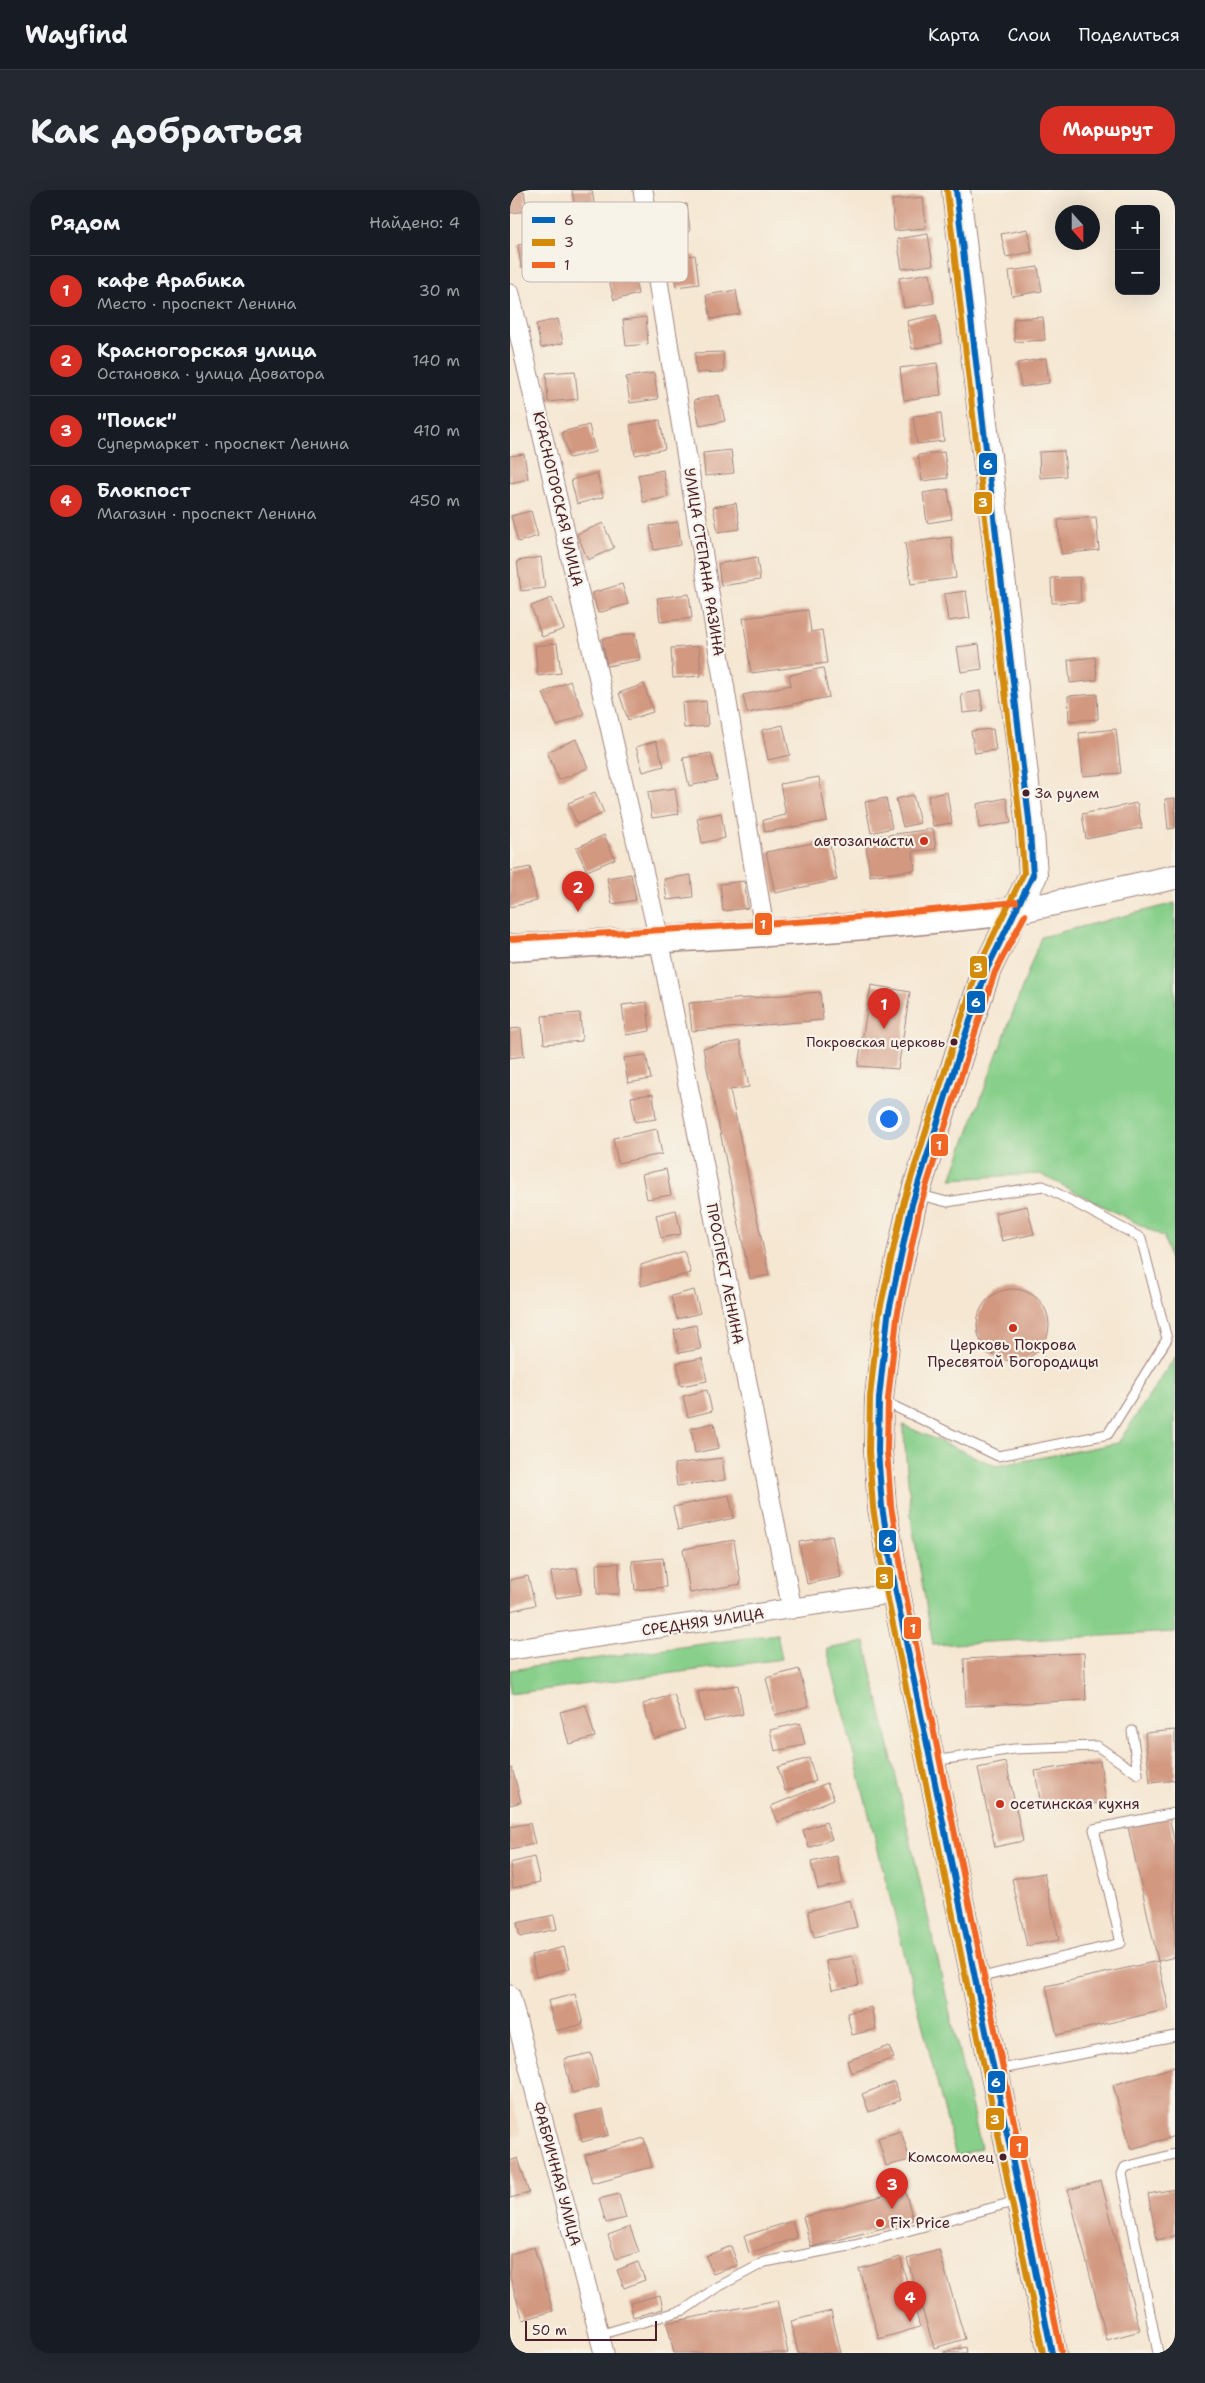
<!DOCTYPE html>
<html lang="ru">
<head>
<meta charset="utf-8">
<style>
  body { margin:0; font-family:"Shantell Sans",sans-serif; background:#242831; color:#f1f3f6 }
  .controls { position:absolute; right:15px; top:15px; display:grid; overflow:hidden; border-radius:10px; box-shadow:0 5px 20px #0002 }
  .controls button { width:45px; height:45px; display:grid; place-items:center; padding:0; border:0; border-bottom:1px solid #363941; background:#171b24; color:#f1f3f6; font:25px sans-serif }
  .compass { position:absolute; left:545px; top:15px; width:45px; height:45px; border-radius:50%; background:#171b24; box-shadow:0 5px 20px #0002; rotate:159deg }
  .scale { position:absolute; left:15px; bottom:12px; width:132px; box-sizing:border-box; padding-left:5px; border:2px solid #4a1f2b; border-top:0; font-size:14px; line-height:18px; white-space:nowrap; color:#4a1f2b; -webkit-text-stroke:4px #f7f3e8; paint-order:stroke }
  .you { position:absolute; left:378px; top:928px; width:18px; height:18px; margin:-12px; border:4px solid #fff; border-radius:50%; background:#1a73e8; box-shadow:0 0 0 8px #1a73e833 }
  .badge { display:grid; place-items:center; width:32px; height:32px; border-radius:50%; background:#d93025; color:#fff; font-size:16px; font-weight:700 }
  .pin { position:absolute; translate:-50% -41px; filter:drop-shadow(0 1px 2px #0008) }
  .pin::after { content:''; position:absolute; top:26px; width:18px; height:15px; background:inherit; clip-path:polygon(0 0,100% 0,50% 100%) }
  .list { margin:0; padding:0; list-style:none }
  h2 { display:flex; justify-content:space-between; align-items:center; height:65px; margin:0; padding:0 20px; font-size:21px }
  h2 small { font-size:16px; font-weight:400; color:#9ea1a6 }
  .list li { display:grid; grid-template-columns:32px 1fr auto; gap:15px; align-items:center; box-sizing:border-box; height:70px; padding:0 20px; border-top:1px solid #363941 }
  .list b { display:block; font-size:19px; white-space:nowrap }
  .list p { margin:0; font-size:16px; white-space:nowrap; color:#9ea1a6 }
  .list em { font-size:16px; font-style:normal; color:#9ea1a6 }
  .map { position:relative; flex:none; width:665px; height:2163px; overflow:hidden; border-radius:20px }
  header { display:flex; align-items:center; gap:30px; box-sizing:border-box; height:70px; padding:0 25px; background:#171b24; border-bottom:1px solid #363941 }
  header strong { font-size:24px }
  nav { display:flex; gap:28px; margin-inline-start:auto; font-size:18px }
  .intro { display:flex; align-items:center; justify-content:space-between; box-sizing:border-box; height:120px; padding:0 30px }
  h1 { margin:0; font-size:35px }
  .button { padding:12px 22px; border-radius:20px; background:#d93025; color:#fff; font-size:18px; font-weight:700 }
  main { display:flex; gap:30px; padding:0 30px }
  aside { flex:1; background:#171b24; border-radius:20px; box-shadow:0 5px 20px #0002 }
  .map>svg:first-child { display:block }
</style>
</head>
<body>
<header>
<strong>Wayfind</strong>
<nav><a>Карта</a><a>Слои</a><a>Поделиться</a></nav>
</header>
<div class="intro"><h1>Как добраться</h1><a class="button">Маршрут</a></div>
<main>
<aside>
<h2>Рядом<small>Найдено: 4</small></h2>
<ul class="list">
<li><span class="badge">1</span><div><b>кафе Арабика</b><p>Место · проспект Ленина</p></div><em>30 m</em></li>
<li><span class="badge">2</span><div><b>Красногорская улица</b><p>Остановка · улица Доватора</p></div><em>140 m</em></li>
<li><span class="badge">3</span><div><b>&quot;Поиск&quot;</b><p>Супермаркет · проспект Ленина</p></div><em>410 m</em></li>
<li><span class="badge">4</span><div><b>Блокпост</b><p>Магазин · проспект Ленина</p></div><em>450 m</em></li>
</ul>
</aside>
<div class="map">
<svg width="665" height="2163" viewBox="0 0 665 2163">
  <rect width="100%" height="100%" fill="#f7f3e8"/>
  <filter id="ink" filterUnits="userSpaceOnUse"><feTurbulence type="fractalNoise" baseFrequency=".02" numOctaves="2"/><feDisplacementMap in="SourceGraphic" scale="10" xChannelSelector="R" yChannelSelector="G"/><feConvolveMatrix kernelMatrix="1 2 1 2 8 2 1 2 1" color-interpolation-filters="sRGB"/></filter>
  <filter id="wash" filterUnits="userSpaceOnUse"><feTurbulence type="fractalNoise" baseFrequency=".0096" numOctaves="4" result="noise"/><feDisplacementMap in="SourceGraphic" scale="20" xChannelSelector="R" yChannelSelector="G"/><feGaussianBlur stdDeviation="1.12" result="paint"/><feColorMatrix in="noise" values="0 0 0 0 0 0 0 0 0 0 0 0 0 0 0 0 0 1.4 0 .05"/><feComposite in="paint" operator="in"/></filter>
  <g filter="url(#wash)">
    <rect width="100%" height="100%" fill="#f5e7d2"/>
    <!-- built -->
    <path fill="#f1d5bc" d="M0 1901 11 1944 0 1947Z"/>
    <!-- green -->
    <path fill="#87cf8a" stroke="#68775a" d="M665 713V1088L654 1047 530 984 441 989 531 747Z
      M665 1167V1442L423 1455 402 1334 393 1235 486 1276 608 1253Z
      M267 1444 272 1469 0 1504V1480Z
      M355 1452 471 1958 446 1967 317 1459Z"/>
    <g id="blocks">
      <!-- building -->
      <path fill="#d29880" d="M62 0H82L86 26 66 28Z
        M14 1 17 21 0 23V3Z
        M413 7 416 38 384 41 382 10Z
        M177 14 180 41 154 44 151 18Z
        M518 39 522 62 496 67 491 44Z
        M418 44 423 75 392 79 387 49Z
        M25 52 28 74 11 77 8 55Z
        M185 65 189 94 166 97 162 68Z
        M121 73 128 104 104 110 96 79Z
        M528 77 532 101 502 106 499 81Z
        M420 83 424 113 394 118 389 88Z
        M226 100 230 124 201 129 196 105Z
        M426 125 432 153 402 159 397 131Z
        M136 127 138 154 116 156 113 130Z
        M533 127 535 150 505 152 503 129Z
        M48 129 53 153 31 158 26 134Z
        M213 162 214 182 186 183 185 163Z
        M536 168 539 193 511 197 507 173Z
        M427 173 431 205 394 210 390 178Z
        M65 181 68 209 38 212 36 183Z
        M144 183 148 209 120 213 116 187Z
        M209 205 215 231 190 236 184 210Z
        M431 223 434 251 407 254 403 226Z
        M150 230 155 259 125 265 120 235Z
        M79 235 85 262 59 268 52 242Z
        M221 260 224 283 195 286 193 263Z
        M554 261 556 286 530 288 529 262Z
        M434 262 438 288 412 291 408 265Z
        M14 264 18 289 0 293V266Z
        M153 280 158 307 133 312 128 285Z
        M87 283 93 307 67 314 61 290Z
        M438 299 442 329 417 333 413 303Z
        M226 313 230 339 208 342 203 317Z
        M21 321 28 346 8 352 1 326Z
        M586 327 589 360 551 364 548 330Z
        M168 332 171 355 144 360 140 336Z
        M93 333 104 358 78 370 67 344Z
        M441 347 446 388 401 394 395 353Z
        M31 367 35 398 11 401 7 371Z
        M247 367 250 390 211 396 208 374Z
        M570 387 571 412 542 413 541 388Z
        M112 394 118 414 88 423 82 403Z
        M456 401 460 428 438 431 434 404Z
        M179 404 182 428 150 432 147 408Z
        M42 408 54 439 32 447 21 416Z
        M298 420 301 442 312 440 317 473 241 483 233 428Z
        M125 443 130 470 97 476 92 449Z
        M47 453 51 483 28 486 25 456Z
        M469 454 472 479 451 482 447 457Z
        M189 456 191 486 163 488 161 458Z
        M585 467 587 490 560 493 558 470Z
        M313 478 319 507 237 523 233 505 281 495 279 485Z
        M60 491 74 524 47 536 33 503Z
        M134 494 143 522 118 530 109 503Z
        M470 501 473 521 453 523 451 504Z
        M587 504 588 529 559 531 558 506Z
        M196 511 198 536 174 538 172 513Z
        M273 535 280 565 258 570 252 540Z
        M483 539 486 560 465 563 461 541Z
        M606 539 611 583 573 586 569 543Z
        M66 549 78 578 49 590 37 562Z
        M146 551 154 576 133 582 126 557Z
        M201 563 207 590 179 596 173 568Z
        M309 587 317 631 255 642 253 630 276 625 270 594Z
        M165 598 169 624 142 628 138 602Z
        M85 602 94 623 67 634 58 613Z
        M437 602 442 633 423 636 418 606Z
        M403 605 410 633 393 637 386 609Z
        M376 608 382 638 361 643 355 612Z
        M496 608 501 633 469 638 467 614Z
        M665 608V638L658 639 655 609Z
        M627 613 632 638 576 649 572 624Z
        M211 623 215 648 192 653 187 628Z
        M423 639 426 659 403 661 405 680 360 686 355 648Z
        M94 645 105 669 77 681 66 658Z
        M319 650 327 690 265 703 256 662Z
        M20 677 27 711 0 717V681Z
        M121 684 126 710 102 714 97 688Z
        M181 685 183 707 157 710 154 689Z
        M234 691 238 718 213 721 210 694Z
        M361 795 400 802 388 879 348 876Z
        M310 802 313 830 182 841 179 813Z
        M137 812 140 841 116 845 112 815Z
        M70 823 72 851 34 854 32 826Z
        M11 838 14 866 0 868V839Z
        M230 851 239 897 220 900 259 1085 240 1089 193 858Z
        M136 865 141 889 118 893 114 868Z
        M143 904 146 929 125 932 121 907Z
        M147 939 152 964 108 973 103 948Z
        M156 979 161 1005 137 1009 132 984Z
        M517 1016 524 1044 492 1051 485 1023Z
        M166 1020 171 1044 151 1048 146 1025Z
        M174 1061 181 1083 131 1096V1075Z
        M467 1135a36 36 0 1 1 72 0a36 36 0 1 1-72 0Z
        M184 1100 190 1123 167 1129 161 1106Z
        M186 1135 191 1159 169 1163 164 1140Z
        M192 1168 197 1191 171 1196 167 1173Z
        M197 1200 202 1221 178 1227 173 1206Z
        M204 1233 209 1258 185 1263 181 1238Z
        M212 1268 215 1290 167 1296 164 1274Z
        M219 1305 224 1328 168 1340 163 1317Z
        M322 1346 331 1387 297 1394 289 1352Z
        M224 1350 231 1394 180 1403 173 1359Z
        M153 1368 156 1397 125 1400 122 1371Z
        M109 1373V1404H87L86 1374Z
        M67 1378 71 1404 45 1408 41 1382Z
        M18 1386 25 1415 0 1421V1390Z
        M574 1463 576 1510 456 1516 454 1469Z
        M289 1479 299 1516 265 1525 256 1488Z
        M228 1495 233 1524 194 1532 188 1502Z
        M164 1504 175 1539 144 1549 133 1514Z
        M76 1515 85 1547 59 1554 50 1522Z
        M290 1533 295 1555 265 1561 260 1540Z
        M665 1540V1590L640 1593 635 1543Z
        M299 1568 306 1591 275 1601 268 1577Z
        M590 1571 596 1612 532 1621 525 1581Z
        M496 1572 513 1651 485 1657 468 1578Z
        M0 1578H2L11 1612 0 1615Z
        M317 1593 324 1609 268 1632 261 1616Z
        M659 1627 665 1654V1767L648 1771 618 1637Z
        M316 1632 322 1649 299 1658 293 1640Z
        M20 1633 25 1654 0 1659V1637Z
        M327 1666 333 1693 308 1699 301 1672Z
        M24 1667 30 1692 3 1698 0 1673Z
        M534 1683 549 1750 517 1756 502 1689Z
        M340 1710 347 1737 304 1747 298 1721Z
        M44 1725 47 1739 10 1747 7 1733Z
        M54 1757 60 1778 26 1787 21 1765Z
        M343 1766 349 1795 322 1800 316 1771Z
        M648 1771 659 1819 547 1845 536 1796Z
        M65 1804 73 1834 46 1841 38 1811Z
        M361 1817 366 1839 342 1845 337 1823Z
        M379 1856 384 1868 341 1883 337 1871Z
        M81 1863 89 1897 62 1903 54 1869Z
        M665 1877V1946L621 1959 603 1895Z
        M384 1892 391 1910 359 1922 352 1904Z
        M93 1919 99 1945 72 1952 66 1925Z
        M391 1941 400 1970 376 1976 368 1948Z
        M134 1948 142 1977 82 1993 75 1965Z
        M8 1968 19 2003 0 2008V1971Z
        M591 1991 630 2141 597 2150 558 2000Z
        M665 1999V2046L647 2050 638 2004Z
        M395 2000 403 2030 301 2057 293 2027Z
        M109 2004 116 2028 96 2033 89 2009Z
        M282 2031 287 2048 239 2063 234 2046Z
        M120 2037 129 2062 106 2069 98 2045Z
        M221 2056 228 2075 203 2084 196 2066Z
        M24 2057 43 2121 13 2130 0 2087V2064Z
        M429 2060 455 2149 424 2158 397 2069Z
        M390 2067 410 2137 369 2149 349 2079Z
        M128 2072 135 2090 114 2098 107 2080Z
        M150 2105 153 2119 123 2127 120 2113Z
        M267 2110 278 2163H164L157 2133Z
        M321 2121 331 2163H288L281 2131Z
        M456 2157 457 2163H434V2162Z"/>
    </g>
  </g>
  <g filter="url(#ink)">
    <use href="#blocks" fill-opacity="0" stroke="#a0837e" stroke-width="1"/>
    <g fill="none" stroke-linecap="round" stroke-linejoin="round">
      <!-- service casing -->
      <g stroke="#a0837e" stroke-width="11">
        <path id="service" d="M373 1211 488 1266 598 1244 657 1149 631 1048 533 996 437 1012 407 1004
          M423 1571 504 1559 587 1556 628 1584 622 1541
          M468 1788 611 1753 584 1639 665 1623
          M486 1880 665 1846
          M89 2145 174 2120 206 2098 255 2072 345 2055 507 2011
          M648 2163 612 1984 615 1977 665 1964"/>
      </g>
      <!-- minor casing -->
      <g stroke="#a0837e" stroke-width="21">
        <path id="minor" d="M133 0 255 744
          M0 104 149 749 282 1419
          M0 1460 386 1403
          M0 1805 94 2163"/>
      </g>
      <!-- tertiary casing -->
      <g stroke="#a0837e" stroke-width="26">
        <path id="tertiary" d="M507 721 665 687"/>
      </g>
      <!-- secondary casing -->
      <g stroke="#a0837e" stroke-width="29">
        <path id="secondary" d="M0 758C169 748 339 741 507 721"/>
      </g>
      <!-- primary casing -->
      <g stroke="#a0837e" stroke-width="30">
        <path id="primary" d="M446 0 519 629 523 685 477 779 452 855 402 1014 378 1126 369 1208 368 1261 372 1317 386 1403 542 2163"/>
      </g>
      <!-- service -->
      <use href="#service" stroke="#fff" stroke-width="9"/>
      <!-- minor -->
      <use href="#minor" stroke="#fff" stroke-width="19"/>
      <!-- tertiary -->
      <use href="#tertiary" stroke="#fff" stroke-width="24"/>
      <!-- secondary -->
      <use href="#secondary" stroke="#fff" stroke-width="26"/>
      <!-- primary -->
      <use href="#primary" stroke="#fff" stroke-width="28"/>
      <!-- bus-1 casing -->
      <g stroke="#f7f3e8" stroke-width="10">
        <path id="bus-1" d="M446 0 519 629 523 685 477 779 452 855 402 1014 378 1126 369 1208 368 1261 372 1317 386 1403 542 2163"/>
      </g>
      <!-- bus-2 casing -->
      <g stroke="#f7f3e8" stroke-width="10">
        <path id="bus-2" d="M437 1 510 630 514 683 469 775 444 852 394 1011 369 1124 360 1207 359 1262 363 1318 377 1405 533 2163"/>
      </g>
      <!-- bus-3 casing -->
      <g stroke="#f7f3e8" stroke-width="10">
        <path id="bus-3" d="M515 725 485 782 460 858 410 1016 387 1127 378 1209 377 1261 381 1316 395 1401 551 2161
          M0 749 317 730 506 712"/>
      </g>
      <!-- bus-1 -->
      <use href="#bus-1" stroke="#0065bd" stroke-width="6"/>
      <!-- bus-2 -->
      <use href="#bus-2" stroke="#d48b09" stroke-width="6"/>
      <!-- bus-3 -->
      <use href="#bus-3" stroke="#f26522" stroke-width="6"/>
    </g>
  </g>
  <!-- markers -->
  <g fill="#4a1f2b" stroke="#f7f3e8" stroke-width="2">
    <circle cx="516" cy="603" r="4.5"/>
    <circle cx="444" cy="852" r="4.5"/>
    <circle cx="493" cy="1967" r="4.5"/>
  </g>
  <g fill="#c8321e" stroke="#f7f3e8" stroke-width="2">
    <circle cx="414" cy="651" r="5"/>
    <circle cx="503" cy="1138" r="5"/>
    <circle cx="490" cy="1614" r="5"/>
    <circle cx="370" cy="2033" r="5"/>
  </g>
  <g text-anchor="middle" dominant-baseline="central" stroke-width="4.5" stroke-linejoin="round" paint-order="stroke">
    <!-- bus labels -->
    <g font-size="14" fill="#4a1f2b" stroke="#f7f3e8" text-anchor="end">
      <text x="525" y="603" text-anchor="start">За рулем</text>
      <text x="435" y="852">Покровская церковь</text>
      <text x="484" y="1967">Комсомолец</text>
    </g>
    <!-- street labels -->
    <g font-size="15" fill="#4a1f2b" stroke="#f7f3e8">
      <text transform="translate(48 309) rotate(77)">КРАСНОГОРСКАЯ УЛИЦА</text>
      <text transform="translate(194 372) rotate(81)">УЛИЦА СТЕПАНА РАЗИНА</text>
      <text transform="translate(215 1084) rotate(79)">ПРОСПЕКТ ЛЕНИНА</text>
      <text transform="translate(193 1432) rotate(-8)">СРЕДНЯЯ УЛИЦА</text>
      <text transform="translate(47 1984) rotate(75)">ФАБРИЧНАЯ УЛИЦА</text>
    </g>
    <!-- poi labels -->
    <g font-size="15" fill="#4a1f2b" stroke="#f7f3e8" text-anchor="start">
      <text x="404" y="651" text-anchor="end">автозапчасти</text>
      <text x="503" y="1155" text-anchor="middle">Церковь Покрова<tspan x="503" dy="17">Пресвятой Богородицы</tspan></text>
      <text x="500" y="1614">осетинская кухня</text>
      <text x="380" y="2033">Fix Price</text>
    </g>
  </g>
  <!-- legend -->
  <rect x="12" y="12" width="166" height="80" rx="8" fill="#f7f3e8" stroke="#c3b3af" stroke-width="1"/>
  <rect x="22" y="27" width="23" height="6" fill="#0065bd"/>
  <rect x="22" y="49" width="23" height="7" fill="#d48b09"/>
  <rect x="22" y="72" width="23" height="6" fill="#f26522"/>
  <g font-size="14" fill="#4a1f2b">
    <text x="54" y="35">6</text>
    <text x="54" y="57">3</text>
    <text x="54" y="80">1</text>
  </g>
  <g stroke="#f7f3e8" stroke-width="2">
    <rect x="468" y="262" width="20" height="24" rx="5" fill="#0065bd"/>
    <rect x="463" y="301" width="20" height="24" rx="5" fill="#d48b09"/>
    <rect x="244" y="722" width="19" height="24" rx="5" fill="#f26522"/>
    <rect x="459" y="765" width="19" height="24" rx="5" fill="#d48b09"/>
    <rect x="456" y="800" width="20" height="24" rx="5" fill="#0065bd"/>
    <rect x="420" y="943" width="19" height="24" rx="5" fill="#f26522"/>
    <rect x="368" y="1339" width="19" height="24" rx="5" fill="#0065bd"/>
    <rect x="365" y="1376" width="19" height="24" rx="5" fill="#d48b09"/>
    <rect x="393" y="1426" width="19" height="24" rx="5" fill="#f26522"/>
    <rect x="477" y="1880" width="19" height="24" rx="5" fill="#0065bd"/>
    <rect x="475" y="1917" width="20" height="24" rx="5" fill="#d48b09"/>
    <rect x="499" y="1945" width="20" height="24" rx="5" fill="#f26522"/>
  </g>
  <g font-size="14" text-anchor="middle" font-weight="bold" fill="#fff">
    <text x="478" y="279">6</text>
    <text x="473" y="317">3</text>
    <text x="253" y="739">1</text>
    <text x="468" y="782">3</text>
    <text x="466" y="817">6</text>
    <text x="429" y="960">1</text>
    <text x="378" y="1356">6</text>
    <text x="374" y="1393">3</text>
    <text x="403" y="1443">1</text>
    <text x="486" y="1897">6</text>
    <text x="485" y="1934">3</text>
    <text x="509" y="1962">1</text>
  </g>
</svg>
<div class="controls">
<button>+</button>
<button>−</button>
</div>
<svg class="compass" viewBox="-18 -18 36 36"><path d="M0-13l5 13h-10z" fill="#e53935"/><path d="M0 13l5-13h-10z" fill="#9ea1a6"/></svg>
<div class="scale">50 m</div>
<div class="you"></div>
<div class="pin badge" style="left:374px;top:839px">1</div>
<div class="pin badge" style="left:68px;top:722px">2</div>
<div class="pin badge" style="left:382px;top:2019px">3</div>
<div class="pin badge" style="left:400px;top:2132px">4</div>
</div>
</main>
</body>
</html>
